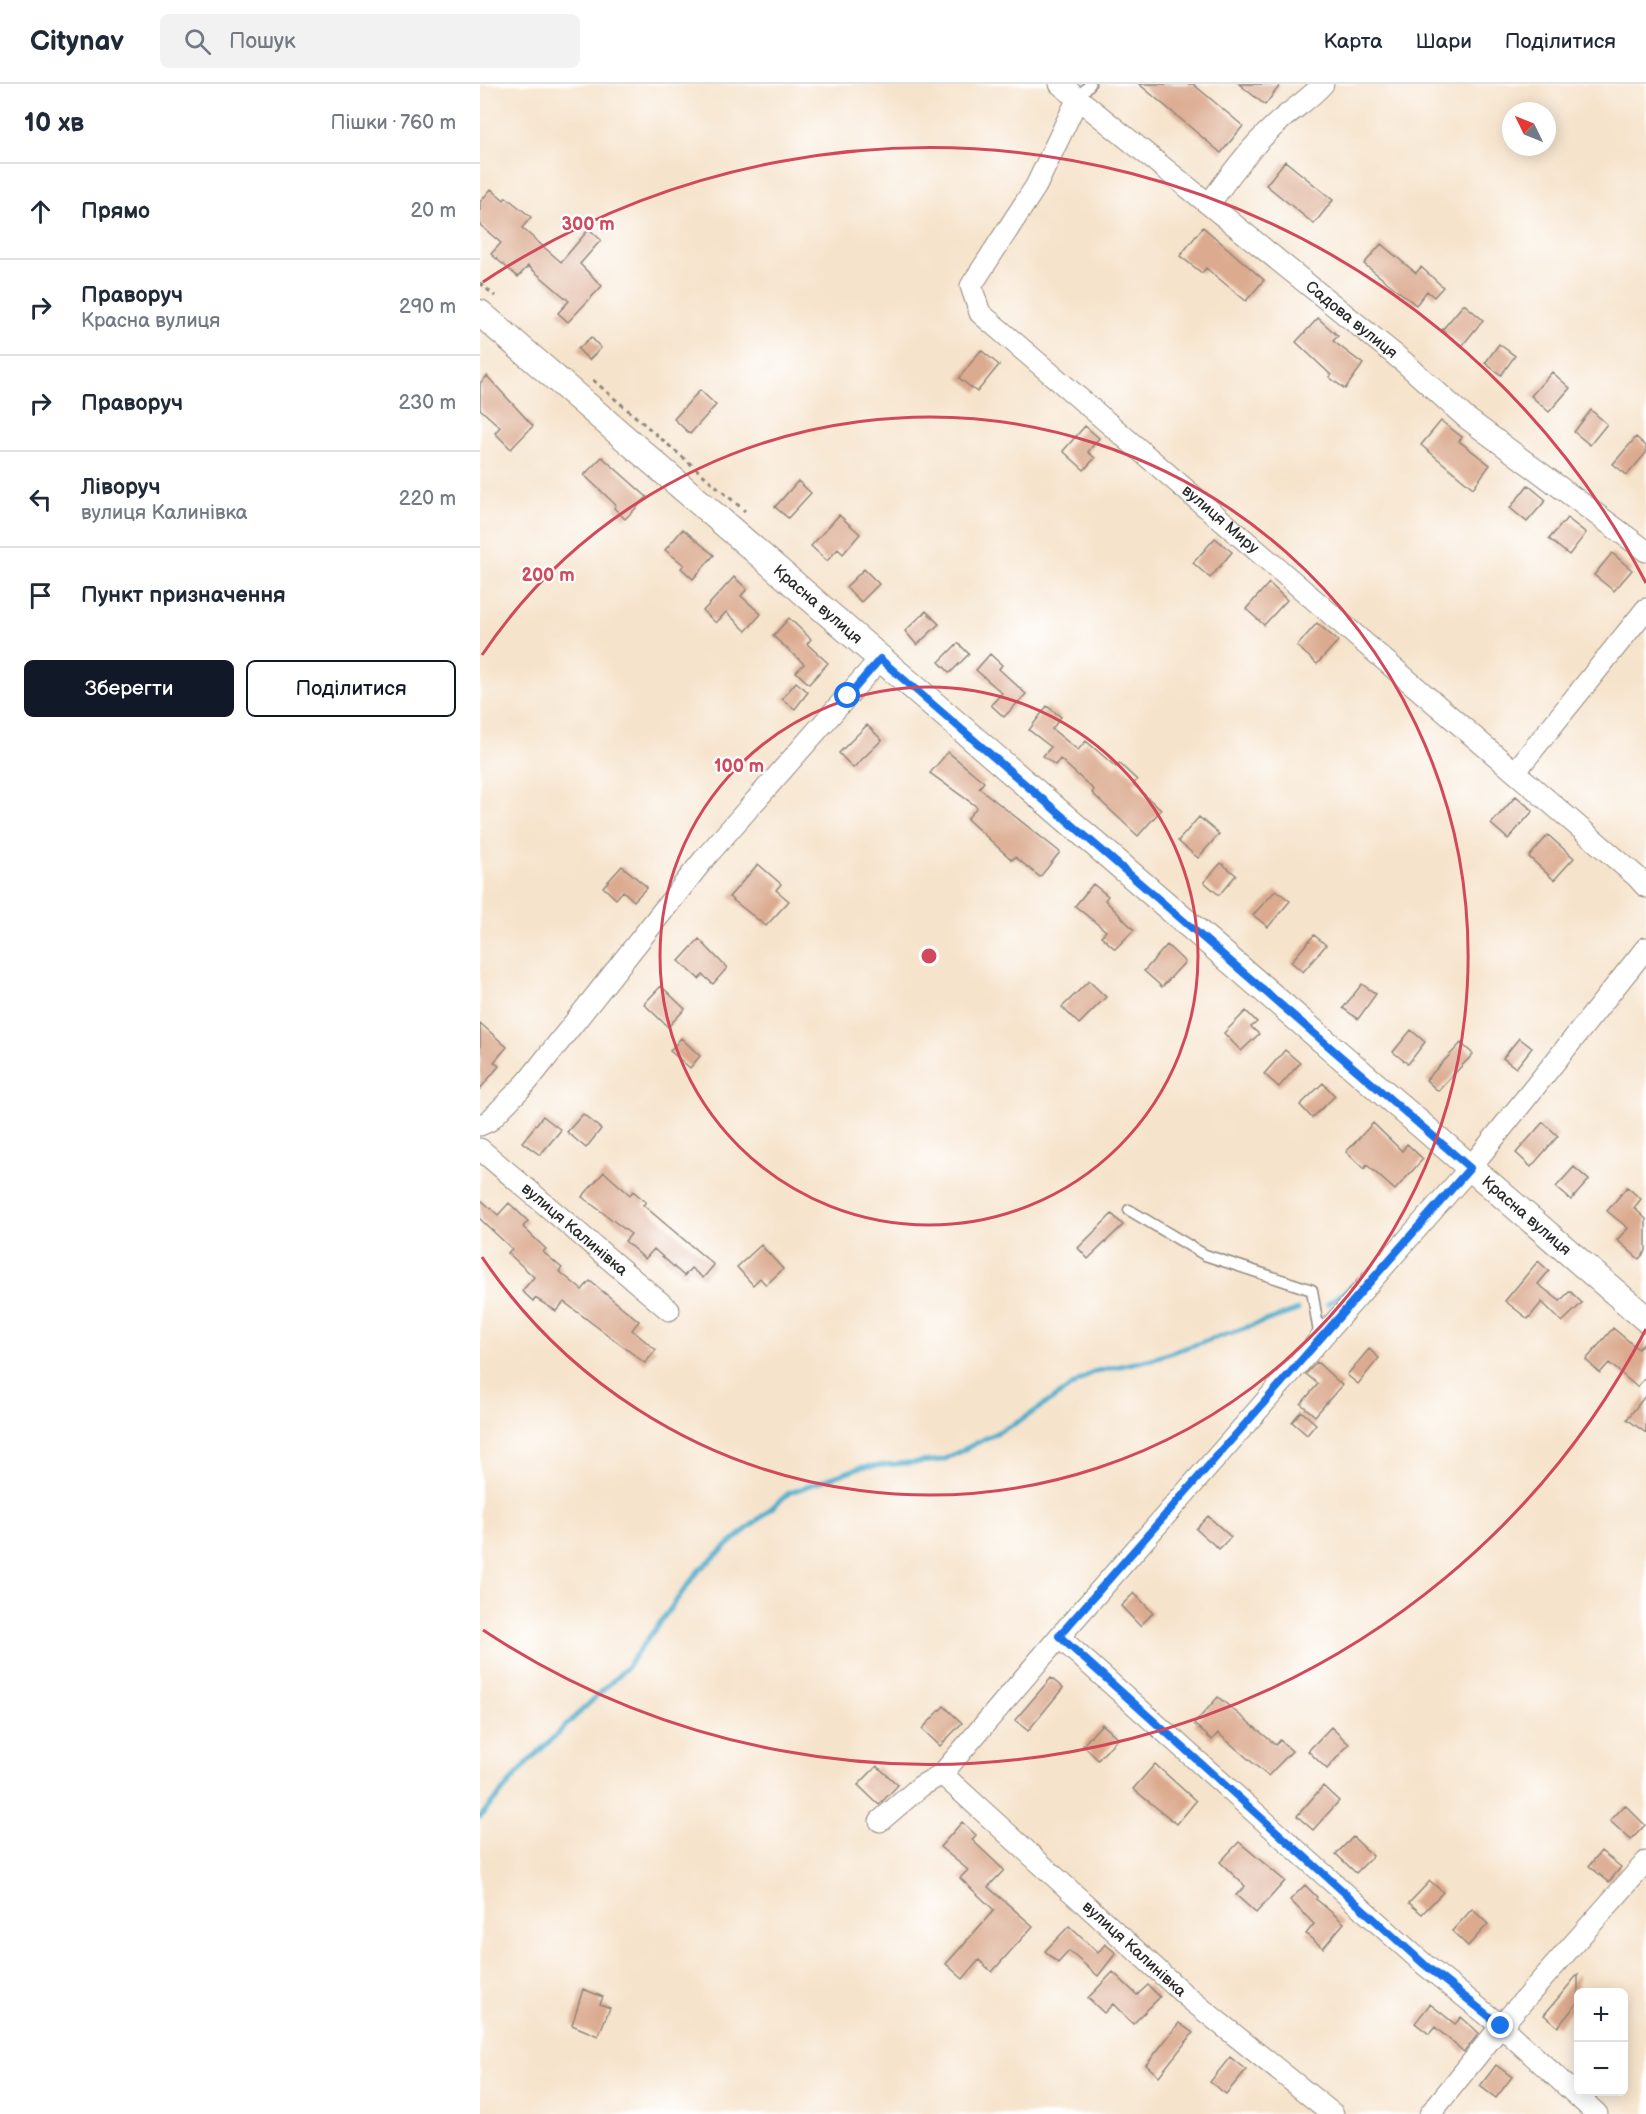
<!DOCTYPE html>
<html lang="uk">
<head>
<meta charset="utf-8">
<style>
  body { margin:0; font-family:"Balsamiq Sans",sans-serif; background:#f2f2f3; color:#1f2937 }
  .controls { position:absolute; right:18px; bottom:18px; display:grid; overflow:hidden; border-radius:9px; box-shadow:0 3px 15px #0003 }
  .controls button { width:54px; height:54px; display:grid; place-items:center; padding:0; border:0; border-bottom:2px solid #e0e1e3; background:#fff; color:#1f2937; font:30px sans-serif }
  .compass { position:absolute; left:1022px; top:18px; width:54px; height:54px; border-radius:50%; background:#fff; box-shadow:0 3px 15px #0003; rotate:313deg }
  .stop { position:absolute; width:18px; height:18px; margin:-14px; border:4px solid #1a73e8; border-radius:50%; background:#fff }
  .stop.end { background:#1a73e8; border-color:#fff; box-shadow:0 2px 6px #0008 }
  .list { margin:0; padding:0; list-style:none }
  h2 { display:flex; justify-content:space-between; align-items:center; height:78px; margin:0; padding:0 24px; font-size:26px }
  h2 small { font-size:20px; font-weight:400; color:#747a83 }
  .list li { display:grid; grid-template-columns:39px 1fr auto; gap:18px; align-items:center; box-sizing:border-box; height:96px; padding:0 24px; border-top:2px solid #e0e1e3 }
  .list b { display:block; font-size:22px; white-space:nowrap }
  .list p { margin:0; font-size:20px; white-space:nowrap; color:#747a83 }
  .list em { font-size:20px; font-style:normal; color:#747a83 }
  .actions { display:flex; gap:12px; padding:18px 24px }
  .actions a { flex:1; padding:14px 0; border:2px solid #111827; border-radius:9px; text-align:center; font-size:21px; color:#111827 }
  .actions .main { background:#111827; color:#fff }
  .icon { flex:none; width:33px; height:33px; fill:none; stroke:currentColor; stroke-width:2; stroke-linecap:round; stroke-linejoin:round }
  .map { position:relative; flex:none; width:1166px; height:2030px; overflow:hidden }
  header { display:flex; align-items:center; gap:36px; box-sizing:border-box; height:84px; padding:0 30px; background:#fff; border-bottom:2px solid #e0e1e3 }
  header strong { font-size:28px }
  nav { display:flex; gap:33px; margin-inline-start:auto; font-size:21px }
  .search { width:420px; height:54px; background:#f2f2f3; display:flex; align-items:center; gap:15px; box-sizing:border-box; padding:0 21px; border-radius:9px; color:#747a83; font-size:22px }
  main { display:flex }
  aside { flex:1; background:#fff }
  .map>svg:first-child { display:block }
</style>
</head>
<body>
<header>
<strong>Citynav</strong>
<div class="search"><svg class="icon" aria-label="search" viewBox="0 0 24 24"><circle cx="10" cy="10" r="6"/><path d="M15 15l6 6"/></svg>Пошук</div>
<nav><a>Карта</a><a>Шари</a><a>Поділитися</a></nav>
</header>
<main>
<aside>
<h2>10 хв<small>Пішки · 760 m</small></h2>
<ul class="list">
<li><svg class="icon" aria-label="ahead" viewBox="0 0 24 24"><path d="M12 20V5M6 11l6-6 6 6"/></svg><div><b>Прямо</b></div><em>20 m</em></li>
<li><svg class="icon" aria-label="right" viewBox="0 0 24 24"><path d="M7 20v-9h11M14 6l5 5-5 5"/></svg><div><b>Праворуч</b><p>Красна вулиця</p></div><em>290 m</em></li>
<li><svg class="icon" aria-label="right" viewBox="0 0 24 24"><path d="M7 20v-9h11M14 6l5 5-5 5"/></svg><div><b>Праворуч</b></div><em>230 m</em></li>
<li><svg class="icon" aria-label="left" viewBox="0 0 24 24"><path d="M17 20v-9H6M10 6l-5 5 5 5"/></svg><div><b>Ліворуч</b><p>вулиця Калинівка</p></div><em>220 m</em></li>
<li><svg class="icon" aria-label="arrive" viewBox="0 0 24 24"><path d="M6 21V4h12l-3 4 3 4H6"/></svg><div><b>Пункт призначення</b></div></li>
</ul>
<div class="actions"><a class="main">Зберегти</a><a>Поділитися</a></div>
</aside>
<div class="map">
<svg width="1166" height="2030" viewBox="0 0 1166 2030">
  <rect width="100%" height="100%" fill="#fff"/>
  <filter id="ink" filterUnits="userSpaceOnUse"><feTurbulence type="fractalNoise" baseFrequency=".0167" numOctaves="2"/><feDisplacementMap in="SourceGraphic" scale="12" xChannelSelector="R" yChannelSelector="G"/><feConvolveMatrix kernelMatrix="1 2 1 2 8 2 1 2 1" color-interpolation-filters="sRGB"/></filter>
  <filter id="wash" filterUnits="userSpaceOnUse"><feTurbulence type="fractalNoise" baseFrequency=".008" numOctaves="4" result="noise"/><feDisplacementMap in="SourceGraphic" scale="24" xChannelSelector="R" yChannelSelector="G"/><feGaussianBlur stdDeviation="1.35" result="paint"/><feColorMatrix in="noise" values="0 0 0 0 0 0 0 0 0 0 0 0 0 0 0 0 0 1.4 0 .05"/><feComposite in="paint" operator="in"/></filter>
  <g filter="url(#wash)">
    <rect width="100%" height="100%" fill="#f6e3cb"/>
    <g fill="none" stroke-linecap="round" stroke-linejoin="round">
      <!-- stream -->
      <path stroke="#4babca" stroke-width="5" d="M848 1220 878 1198
        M0 1733 49 1677 146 1584 219 1486 309 1409 381 1383 463 1376 540 1337 613 1288 672 1275 818 1226"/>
    </g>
    <g id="blocks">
      <!-- building -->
      <path fill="#dbaa8f" d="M659 0H713L763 42 741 69Z
        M759 0H801L785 21Z
        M805 77 853 116 834 140 786 101Z
        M11 105 24 116 26 113 51 133 42 144 81 178 109 145 121 156 100 180 122 202 88 238 78 229 89 217 48 182 38 193 11 170 21 159 0 141V118Z
        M723 143 784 196 766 217 726 184 722 189 700 172Z
        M901 160 936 189 941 183 963 203 954 213 947 207 936 221 884 180Z
        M984 220 1003 236 982 262 962 246Z
        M838 234 858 252 853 257 883 280 865 305 849 293 851 291 816 258Z
        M111 253 121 264 109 276 98 265Z
        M1019 260 1035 272 1021 291 1005 279Z
        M501 266 519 281 497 308 479 294Z
        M1072 288 1090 304 1069 328 1051 312Z
        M7 292 53 342 31 365 15 349 20 343 0 325V299Z
        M220 306 236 321 210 350 194 335Z
        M1111 326 1127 340 1110 361 1094 348Z
        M961 337 982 353 979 357 1010 381 993 404 941 361Z
        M605 342 619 354 608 368 615 374 604 386 583 367Z
        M1156 353 1166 362V369L1147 391 1133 380Z
        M122 373 167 413 145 435 134 424 136 421 104 391Z
        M318 397 331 409 308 434 295 423Z
        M1048 401 1066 416 1047 438 1030 424Z
        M359 431 380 450 363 470 358 465 347 477 331 462Z
        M1087 434 1106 449 1089 471 1069 455Z
        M203 445 234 471 213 495 201 484 204 481 185 466Z
        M735 454 752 468 730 494 713 479Z
        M1132 469 1152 486 1134 507 1114 491Z
        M384 485 399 500 381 518 366 503Z
        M254 493 267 505 261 512 281 530 266 547 246 528 236 539 223 527Z
        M789 499 807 516 784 541 766 525Z
        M446 527 459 540 437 561 425 547Z
        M309 534 331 555 327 560 348 579 329 600 316 588 324 580 293 552Z
        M837 539 858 557 837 580 817 562Z
        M478 559 489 570 470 589 459 578Z
        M510 570 522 581 519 585 546 610 524 633 511 621 522 609 496 586Z
        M316 598 328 608 315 625 302 615Z
        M567 622 581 633 572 645 598 666 606 657 636 683 639 679 657 696 653 700 681 726 658 752 612 709 614 706 580 675 575 681 563 672 571 663 549 646Z
        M387 641 402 656 373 684 359 669Z
        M468 668 504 698 499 704 580 768 560 793 535 773 532 776 487 735 497 723 450 689Z
        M1036 712 1053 727 1028 755 1011 740Z
        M719 733 739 750 718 774 698 757Z
        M1068 751 1094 774 1074 796 1049 773Z
        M741 779 756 791 739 811 724 798Z
        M278 780 301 800 296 806 309 817 286 842 249 813Z
        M142 782 167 803 154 817 143 807 136 815 123 803Z
        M613 800 628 812 625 816 654 846 635 865 621 852 626 847 595 822Z
        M796 806 810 817 788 843 773 831Z
        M834 851 846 861 823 888 811 878Z
        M219 855 247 884 233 900 223 891 219 895 199 877Z
        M687 861 705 878 682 903 664 887Z
        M609 897 626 913 599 940 582 923Z
        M882 900 896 910 878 935 863 924Z
        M181 902 205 925 188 943 164 920Z
        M766 927 777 938 771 943 779 950 761 967 744 949Z
        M0 939 27 963 14 978 19 982 0 1005Z
        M931 946 945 958 928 980 913 968Z
        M201 954 220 972 210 984 190 967Z
        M1039 954 1052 964 1036 984 1023 974Z
        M981 959 993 970 958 1007 946 996Z
        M805 966 820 979 799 1003 784 990Z
        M843 999 855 1012 832 1034 820 1021Z
        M103 1030 121 1045 106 1064 87 1048Z
        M63 1032 81 1046 60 1071 42 1058Z
        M1063 1038 1078 1052 1051 1083 1036 1069Z
        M893 1039 922 1067 927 1060 943 1075 915 1106 887 1081 884 1085 866 1068Z
        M1094 1083 1109 1096 1091 1116 1076 1103Z
        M124 1088 150 1111 153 1107 166 1118 163 1121 234 1181 223 1194 211 1184 204 1192 174 1165 165 1175 145 1157 151 1150 102 1113Z
        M1147 1103 1161 1115 1154 1124 1166 1135V1167L1159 1175 1137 1156 1148 1144 1127 1127Z
        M0 1115 18 1131 29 1119 48 1137 43 1143 66 1165 63 1168 82 1184 79 1187 102 1206 110 1197 159 1237 152 1246 176 1266 165 1279 84 1218 76 1227 55 1214 53 1217 42 1207 54 1193 28 1169 32 1165 0 1135Z
        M632 1130 643 1141 608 1175 598 1164Z
        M281 1161 303 1185 286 1201 280 1194 273 1201 257 1183Z
        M1058 1177 1069 1187 1058 1200 1080 1217 1090 1207 1102 1219 1082 1238 1062 1218 1048 1235 1025 1217Z
        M1133 1244 1158 1265 1166 1256V1293L1157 1303 1129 1279 1120 1289 1106 1276Z
        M889 1265 899 1274 878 1300 867 1291Z
        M837 1278 862 1301 835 1332 821 1320 838 1300 826 1290Z
        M1166 1311V1349L1147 1335Z
        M821 1327 836 1340 827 1351 812 1338Z
        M728 1432 751 1453 739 1465 716 1445Z
        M654 1509 673 1529 660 1542 641 1522Z
        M571 1594 583 1604 548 1647 535 1636Z
        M738 1613 796 1661 800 1656 812 1667 788 1692 738 1649 732 1656 714 1640Z
        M464 1622 482 1639 460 1662 442 1645Z
        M622 1640 638 1654 618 1676 603 1661Z
        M851 1643 869 1660 847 1685 828 1667Z
        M675 1680 716 1717 697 1740 653 1705Z
        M397 1682 418 1701 399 1721 378 1701Z
        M843 1702 859 1717 833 1746 817 1732Z
        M1145 1721 1165 1741 1151 1756 1130 1737Z
        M482 1738 496 1751 492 1756 524 1786 508 1803 553 1842 512 1888 499 1876 483 1895 466 1880 514 1826 480 1794 488 1786 460 1763Z
        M873 1753 893 1772 876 1789 856 1770Z
        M759 1758 805 1797 776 1829 756 1811 765 1802 740 1778Z
        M1121 1767 1141 1783 1129 1798 1109 1782Z
        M950 1797 963 1808 942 1830 929 1819Z
        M825 1801 837 1813 836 1815 864 1839 843 1864 826 1850 834 1840 810 1816Z
        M992 1825 1008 1840 988 1862 972 1847Z
        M589 1842 618 1869 625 1860 636 1869 618 1892 589 1867 578 1879 565 1867Z
        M633 1888 657 1911 668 1901 680 1913 653 1940 633 1920 624 1929 608 1914Z
        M1098 1890V1918L1078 1943 1064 1931Z
        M103 1905 123 1913 120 1920 130 1924 118 1952 92 1941Z
        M950 1920 975 1940 981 1933 999 1949 984 1968 955 1943 949 1950 935 1939Z
        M699 1939 713 1949 679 1992 666 1981Z
        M750 1973 766 1986 746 2010 730 1998Z
        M1016 1981 1032 1993 1016 2014 1000 2002Z"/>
    </g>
  </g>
  <g filter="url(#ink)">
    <use href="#blocks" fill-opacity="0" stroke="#90877b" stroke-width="1.5"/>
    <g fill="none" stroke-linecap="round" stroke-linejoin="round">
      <!-- service casing -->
      <g stroke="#90877b" stroke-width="13">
        <path id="service" d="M598 14 610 0
          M649 1126 725 1171 832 1206 840 1255"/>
      </g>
      <!-- minor casing -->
      <g stroke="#90877b" stroke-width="23">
        <g id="minor">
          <path id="s1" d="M580 0 925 279 985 333 1166 467"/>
          <path id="s2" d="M598 14 556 102 491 202 500 229 1156 792 1166 803"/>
          <path d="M730 119C749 92 769 65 793 43 809 27 828 17 843 0"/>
          <path d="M1035 688 1166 525"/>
          <path d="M0 1041 9 1037 48 997 224 775 400 575"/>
          <path id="s3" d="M0 1065 189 1226"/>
          <path d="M579 1553 945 1881 1021 1942 1117 2030"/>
          <path id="s4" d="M462 1690 706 1912 853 2030"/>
          <path d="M400 1737 441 1702 462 1690 579 1553 990 1084 1166 864"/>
          <path d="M950 2030 1021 1942 1166 1778"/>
        </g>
      </g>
      <!-- tertiary casing -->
      <g stroke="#90877b" stroke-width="28">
        <g id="tertiary">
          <path id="s5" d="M0 229 1166 1235"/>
        </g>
      </g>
      <!-- path -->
      <path stroke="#90877b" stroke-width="3" stroke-dasharray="4.5 4.5" stroke-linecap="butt" d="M0 199 15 212
        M113 296 265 427"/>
      <!-- service -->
      <use href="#service" stroke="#fff" stroke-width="10"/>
      <!-- minor -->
      <use href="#minor" stroke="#fff" stroke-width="21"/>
      <!-- tertiary -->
      <use href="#tertiary" stroke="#fff" stroke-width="26"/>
    </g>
  </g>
  <g fill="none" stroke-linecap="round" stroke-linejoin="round" filter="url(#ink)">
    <!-- route -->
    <path stroke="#1a73e8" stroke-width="8" d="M368 612 400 575 990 1084 579 1552 945 1881 1021 1942"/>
  </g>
  <!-- distance rings -->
  <g fill="none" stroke="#d1495b" stroke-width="3">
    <circle cx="449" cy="872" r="269"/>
    <path d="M2 571A539 539 0 1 1 2 1173"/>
    <path d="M1166 1245A808 808 0 0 1 3 1546M3 198A808 808 0 0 1 1166 499"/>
  </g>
  <g text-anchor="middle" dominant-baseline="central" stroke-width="4.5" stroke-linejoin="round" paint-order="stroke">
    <!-- street labels -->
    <g font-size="16" fill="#2b2b2b" stroke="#fff">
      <text stroke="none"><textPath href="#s1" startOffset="375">Садова вулиця</textPath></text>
      <text stroke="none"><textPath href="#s2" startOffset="562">вулиця Миру</textPath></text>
      <text stroke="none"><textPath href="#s5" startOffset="446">Красна вулиця</textPath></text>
      <text stroke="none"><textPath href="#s5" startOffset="1382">Красна вулиця</textPath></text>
      <text stroke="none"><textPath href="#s3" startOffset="124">вулиця Калинівка</textPath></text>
      <text stroke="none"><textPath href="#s4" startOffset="260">вулиця Калинівка</textPath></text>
    </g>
  </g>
  <circle cx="449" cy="872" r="9" fill="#d1495b" stroke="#fff" stroke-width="3"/>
  <g font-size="18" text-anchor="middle" font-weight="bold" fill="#d1495b" stroke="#fff" stroke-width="4.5" stroke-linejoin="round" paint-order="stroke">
    <text x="108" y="146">300 m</text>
    <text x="68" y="497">200 m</text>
    <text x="259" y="688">100 m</text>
  </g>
</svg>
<div class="controls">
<button>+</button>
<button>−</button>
</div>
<svg class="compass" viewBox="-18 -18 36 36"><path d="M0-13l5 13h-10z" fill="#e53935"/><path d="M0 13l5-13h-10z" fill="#747a83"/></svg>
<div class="stop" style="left:368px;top:612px"></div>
<div class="stop end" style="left:1021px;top:1942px"></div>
</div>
</main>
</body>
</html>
